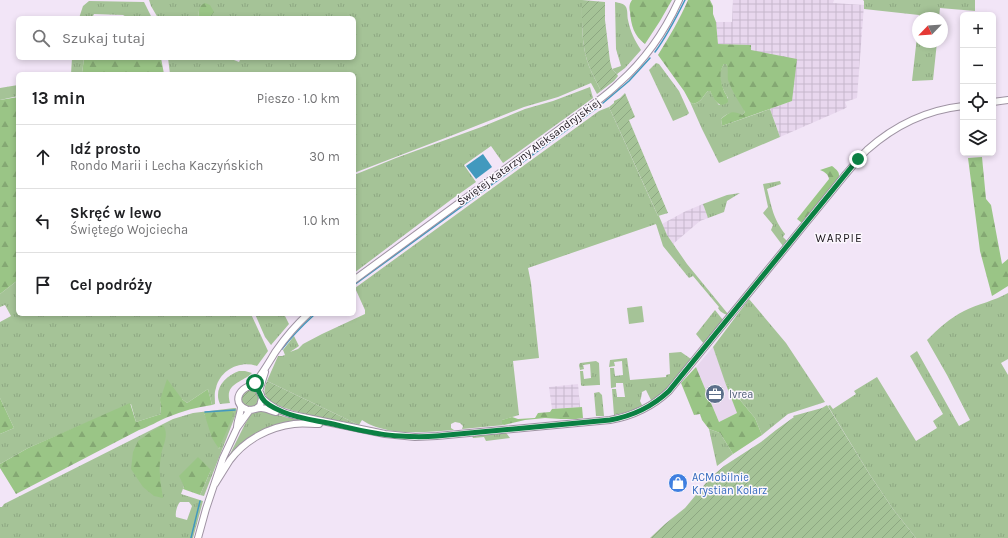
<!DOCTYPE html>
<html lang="pl">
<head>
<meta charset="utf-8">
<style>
  body { margin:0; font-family:Karla,sans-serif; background:#f2f2f2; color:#202124 }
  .controls { position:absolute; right:12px; top:12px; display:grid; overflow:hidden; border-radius:6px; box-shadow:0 2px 6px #0003 }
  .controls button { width:36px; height:36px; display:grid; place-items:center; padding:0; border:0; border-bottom:1px solid #e0e0e0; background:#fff; color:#202124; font:20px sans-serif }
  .compass { position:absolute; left:912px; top:12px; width:36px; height:36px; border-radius:50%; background:#fff; box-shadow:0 2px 6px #0003; rotate:245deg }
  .stop { position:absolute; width:12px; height:12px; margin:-9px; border:3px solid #0b8043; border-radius:50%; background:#fff }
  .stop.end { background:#0b8043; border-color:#fff; box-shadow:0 1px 4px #0008 }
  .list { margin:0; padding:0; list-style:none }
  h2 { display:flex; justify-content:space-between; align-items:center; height:52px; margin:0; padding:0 16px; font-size:17px }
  h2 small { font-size:13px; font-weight:400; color:#757577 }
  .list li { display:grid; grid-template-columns:26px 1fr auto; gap:12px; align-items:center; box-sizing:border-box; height:64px; padding:0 16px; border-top:1px solid #e0e0e0 }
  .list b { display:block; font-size:15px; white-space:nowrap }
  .list p { margin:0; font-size:13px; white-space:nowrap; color:#757577 }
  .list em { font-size:13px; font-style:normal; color:#757577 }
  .icon { flex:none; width:22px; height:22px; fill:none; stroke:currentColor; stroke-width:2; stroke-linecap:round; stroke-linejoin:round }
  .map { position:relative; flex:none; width:1008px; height:538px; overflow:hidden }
  .search { position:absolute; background:#fff; box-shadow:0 2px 6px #0003; left:16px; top:16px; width:340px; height:44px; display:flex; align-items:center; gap:10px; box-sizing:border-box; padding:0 14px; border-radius:6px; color:#757577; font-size:15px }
  .panel { position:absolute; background:#fff; box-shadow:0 2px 6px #0003; left:16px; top:72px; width:340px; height:244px; border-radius:6px }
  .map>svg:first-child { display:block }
</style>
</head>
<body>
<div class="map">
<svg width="1008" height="538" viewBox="0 0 1008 538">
  <defs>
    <pattern id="industrial-grid" width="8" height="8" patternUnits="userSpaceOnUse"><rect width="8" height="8" fill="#e8d7ee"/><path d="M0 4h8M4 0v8" fill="none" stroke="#c6b8cc"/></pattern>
    <pattern id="grass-tufts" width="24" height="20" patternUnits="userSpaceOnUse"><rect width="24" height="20" fill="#a5c397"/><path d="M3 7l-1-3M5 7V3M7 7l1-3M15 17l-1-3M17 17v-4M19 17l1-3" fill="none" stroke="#8da782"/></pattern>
    <pattern id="forest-firs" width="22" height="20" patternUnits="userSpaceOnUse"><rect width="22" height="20" fill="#9ac586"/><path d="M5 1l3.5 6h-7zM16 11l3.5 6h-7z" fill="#84a873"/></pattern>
    <pattern id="garden-furrows" width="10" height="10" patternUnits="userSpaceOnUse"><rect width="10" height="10" fill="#a5c397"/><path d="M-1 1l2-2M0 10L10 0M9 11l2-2" fill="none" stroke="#8da782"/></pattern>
  </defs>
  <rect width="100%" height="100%" fill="#f2e5f7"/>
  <!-- built -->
  <path fill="#e8d7ee" d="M713 347 737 413 719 422 696 367Z"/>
  <!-- industrial -->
  <path fill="url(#industrial-grid)" d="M733 0H834L833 3 864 5 857 98 845 102 847 107 844 109 780 137 770 109 792 101 751 50V45L718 44 716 22H732Z
    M703 204 708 218 700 221 673 244 667 235 662 224 686 211Z
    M578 384 580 407 552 409 549 387Z"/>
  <!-- grass -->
  <path fill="url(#grass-tufts)" fill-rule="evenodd" d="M149 0H582C582 21 581 45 589 66 592 74 597 83 601 91L597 94 591 83 558 97 524 107 453 135 354 173V74H170L168 58H233L234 60 239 62 241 58H354V18H207V17L199 11 198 18H158L151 6Z
    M863 0H975V11L940 8 939 18H919V15L864 9V1Z
    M89 1 144 2 151 16H145L144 18H128L123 15 94 14 92 18H79L83 6Z
    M615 2C619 3 624 3 626 7 628 11 627 16 628 20 630 31 635 41 641 50L625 68 617 74 612 69 621 66 616 49Z
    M918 28V42H937L933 80 912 81Z
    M72 58H84L82 74H71Z
    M656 63 659 64 679 91 689 113 687 115 673 121 649 70Z
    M724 64H726L727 65 745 112 742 115C732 113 729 111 721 119L722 126 770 109 780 137 719 163 702 129 690 102 693 104C702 102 702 97 708 91H710L716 101 719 105 728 98C722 88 716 75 724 64Z
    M18 85V96L0 100V88Z
    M590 87 593 98 503 163 491 146 464 165 476 182 452 199 354 273V175L396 158 484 126 525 109 553 101Z
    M609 107 652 203 658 216H659L667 235 687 264 728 314 727 315C723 313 720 312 718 308L719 307 693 276 689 278 663 246 656 224 528 268 531 283 539 358 513 361 519 415 502 420V424L504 425 462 429 463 426 460 423 455 422 451 424V428L454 430C428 432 401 435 376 427 371 425 366 423 362 420L359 425 267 381 278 356H282L285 355 283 350 294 336 299 346 290 352 298 349 303 344 322 334 365 314V310L355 288 599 111Z
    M780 181 781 184 767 189C772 208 773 218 785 234L783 237 787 241 783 246 771 230 773 225 763 213 768 207 763 184Z
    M740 193 727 201 724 212 708 218 703 204 727 195Z
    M18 280V314H251L268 351 257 366C240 360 220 370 216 388 214 393 215 398 215 404L212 405 208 389 187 403 182 399 160 400 161 414 136 422 131 404 28 448 0 464V434L14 428 0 398V322L11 316 5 305 0 307V294Z
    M1008 293V359L1001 363 1008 375V538H916L893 509 870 475 828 406 830 405 833 409 856 394 854 391 877 377 916 441 937 428 933 421 943 414 910 356 917 351 959 426 970 420 947 375 927 340C938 329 950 318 964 311 978 304 994 301 1008 293Z
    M749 299 786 343 825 402 788 414 762 435 755 418 725 382 713 347Z
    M715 310 723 320 704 344 696 334Z
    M255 314H284L289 324 271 345 265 337Z
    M681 352 691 359 665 391 649 403 651 400 646 390 642 392 641 398 640 401 643 407 629 412 614 415 612 389H616L617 397H625L623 383H616V387L611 388 610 368H614L615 376 623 375 622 361 614 362 615 366 609 367 610 360 627 358 630 380 666 377V375L670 374 669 353Z
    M596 361 599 363 600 385H598L582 386 581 385 580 371H583L584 379 591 378 590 364 583 365 584 369 580 370 579 365 580 363Z
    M239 371H245L252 373C242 383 224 383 230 403L220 404C213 389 225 376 239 371Z
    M599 392 602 395 604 416H596L594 393Z
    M234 408H236L237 411 236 414 204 496 200 495 211 470 184 486 181 494 203 501 193 538H0V507H2L4 504 173 419 193 413ZM204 413 224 435 219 449ZM180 502H189L192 506 187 520 176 517C175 513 177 505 180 502Z
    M258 411H264L285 417 303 421C285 424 267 426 252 437 242 444 233 455 225 464L245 424 251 414Z
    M709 429 720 433 733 454 717 466Z
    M505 432 507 434 510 438 486 441 484 437 473 438 472 436Z"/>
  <!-- forest -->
  <path fill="url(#forest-firs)" d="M632 0H672L660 21 645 44C634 36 631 25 630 12 629 8 629 4 632 0Z
    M688 0H710L713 6V14L716 22 718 44 751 45V50L797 59 792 101 722 126 721 119C729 112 733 110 742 115L745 112C739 102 732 91 728 80 727 74 729 68 726 64H724C718 73 721 84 725 93 727 96 728 98 728 102 719 110 714 99 710 91H708C702 97 702 102 693 104L690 102 684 91 658 55C669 37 680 19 688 0Z
    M205 3 210 5 214 12C210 18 205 18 198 18 199 12 199 5 205 3Z
    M84 58H161L164 74H82Z
    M18 97V280L0 294V100Z
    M982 157 986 199 991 205 1002 264 1008 259V286L992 296 980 251 968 158Z
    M832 166C837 170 841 173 838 179L802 223 797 219 829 179C828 174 825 172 820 170Z
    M696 367 719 422 737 413 725 382 755 418 762 435 733 454 720 433 709 429 702 420 700 414 694 415 681 383Z
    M167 379 182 399 187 403 208 389 212 405C197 407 182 411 168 417 158 421 149 427 139 430L16 494 0 468V464L28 448 130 403 136 422 161 414 160 400Z
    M0 398 14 428 0 434Z
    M582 407 583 418 576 419H561L545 418 525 420 504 425 502 424V420L512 417 518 419 535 418 538 413 550 412 552 409Z
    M233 411 232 418 219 449 212 438 204 413Z
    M163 425C170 435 162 446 161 456 160 462 159 469 160 475 160 483 162 490 163 498L154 496 143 487 131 469 133 452 138 441 152 431Z
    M198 457 211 470 200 495 183 489 184 486 179 476Z"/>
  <!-- park -->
  <path fill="#a5c397" d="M642 306 644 322 629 324 627 308Z"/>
  <!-- garden -->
  <path fill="url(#garden-furrows)" d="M582 0 605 2V20L610 61 612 69 617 74 618 76 614 81 601 91C597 83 592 74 589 66 581 45 582 21 582 0Z
    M625 93 635 117 629 120 668 213 658 216 609 107 614 103V101L620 98Z
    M267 381 359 425C340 420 274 412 266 396 263 391 265 386 267 381Z
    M251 387 260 393V404L251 409 242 405 240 396Z
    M827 405 870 475 893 509 916 538H650L665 524 685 508 710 478 724 466 761 442 776 430 794 417 793 416 822 408Z"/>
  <!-- water -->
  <path fill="#4299be" d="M483 154 492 167 476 179 466 166Z"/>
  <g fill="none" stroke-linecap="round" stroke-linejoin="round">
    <!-- stream -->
    <path stroke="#4299be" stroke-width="1.5" d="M655 52C667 36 676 18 685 0
      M603 103 629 81 650 58
      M354 285 597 108
      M282 349C292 336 303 325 315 314
      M205 412 235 410
      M191 538 200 501"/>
    <!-- tertiary casing -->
    <g stroke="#9f93a3" stroke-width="8">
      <path id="tertiary" d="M993 102 1008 100
        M354 280 595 103C603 97 612 90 619 83 645 60 665 31 679 0
        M250 387C259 381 270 360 276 351 285 338 296 325 308 314
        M259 391 265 372
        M262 398C271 407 281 412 293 415L385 434 415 437 437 436 610 420C633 416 652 407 669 391L845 175C852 167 859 158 867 150 894 126 927 110 963 106
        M257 408 260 406 262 398C255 370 224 400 246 409 251 412 255 408 261 408 266 408 271 411 276 412
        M237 428C237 420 241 414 241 406
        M215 484C220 476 225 468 230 460 245 440 269 427 294 424 302 423 310 424 319 424
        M198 538 206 509 223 458 237 428 250 410"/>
    </g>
    <!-- tertiary -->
    <use href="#tertiary" stroke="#fff" stroke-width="6"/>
  </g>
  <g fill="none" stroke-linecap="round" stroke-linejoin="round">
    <!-- route -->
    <path stroke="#0b8043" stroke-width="5" d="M255 383 250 387C260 389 258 391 262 398 266 405 276 409 283 412 297 418 313 420 328 423 351 428 376 435 400 436 413 437 425 437 437 436L610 420C633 416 652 407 669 391L858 159"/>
  </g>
  <!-- icons -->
  <defs>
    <g id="office-disc" transform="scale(1)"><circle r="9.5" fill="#5c6f8a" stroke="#fbf6fd"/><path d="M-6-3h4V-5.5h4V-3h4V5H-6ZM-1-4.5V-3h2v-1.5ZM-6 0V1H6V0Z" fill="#fff"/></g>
    <g id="shop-disc" transform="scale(1)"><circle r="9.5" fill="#3f7fe0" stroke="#fbf6fd"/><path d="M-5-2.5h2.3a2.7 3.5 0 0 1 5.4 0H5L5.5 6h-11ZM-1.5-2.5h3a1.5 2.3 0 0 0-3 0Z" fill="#fff"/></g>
  </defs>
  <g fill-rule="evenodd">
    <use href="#office-disc" x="715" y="394"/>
    <use href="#shop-disc" x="678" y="483"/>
  </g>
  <g text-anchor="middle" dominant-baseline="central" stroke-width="3" stroke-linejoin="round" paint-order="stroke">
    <!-- street labels -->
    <g font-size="11" fill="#1b161c" stroke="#fbf6fd">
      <text transform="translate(529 152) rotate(-36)">Świętej Katarzyny Aleksandryjskiej</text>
    </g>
    <!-- service labels -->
    <g font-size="11" fill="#4e5e75" stroke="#fbf6fd" text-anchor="start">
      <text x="729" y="394">Ivrea</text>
    </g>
    <!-- shop labels -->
    <g font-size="11" fill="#366cbe" stroke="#fbf6fd" text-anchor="start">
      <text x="692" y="477">ACMobilnie<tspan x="692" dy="13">Krystian Kolarz</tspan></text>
    </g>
    <!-- neighbourhood labels -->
    <g font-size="12" letter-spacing="1" fill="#1b161c" stroke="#fbf6fd">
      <text x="839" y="238">WARPIE</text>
    </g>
  </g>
</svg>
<div class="controls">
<button>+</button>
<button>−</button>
<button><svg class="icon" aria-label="locate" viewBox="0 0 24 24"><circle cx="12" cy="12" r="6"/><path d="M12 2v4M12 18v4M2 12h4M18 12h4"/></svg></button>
<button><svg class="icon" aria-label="layers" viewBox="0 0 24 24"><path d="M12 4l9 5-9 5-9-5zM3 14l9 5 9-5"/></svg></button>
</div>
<svg class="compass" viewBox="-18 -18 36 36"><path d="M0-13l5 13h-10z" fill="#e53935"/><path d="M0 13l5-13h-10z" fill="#757577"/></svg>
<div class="stop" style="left:255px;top:383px"></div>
<div class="stop end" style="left:858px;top:159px"></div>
<div class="search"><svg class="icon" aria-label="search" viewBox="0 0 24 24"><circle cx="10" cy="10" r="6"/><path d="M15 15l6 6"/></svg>Szukaj tutaj</div>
<section class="panel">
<h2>13 min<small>Pieszo · 1.0 km</small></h2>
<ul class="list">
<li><svg class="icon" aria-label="ahead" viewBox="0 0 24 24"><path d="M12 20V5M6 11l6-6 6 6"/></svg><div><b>Idź prosto</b><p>Rondo Marii i Lecha Kaczyńskich</p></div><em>30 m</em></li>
<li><svg class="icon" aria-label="left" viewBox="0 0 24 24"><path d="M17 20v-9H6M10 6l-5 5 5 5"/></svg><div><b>Skręć w lewo</b><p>Świętego Wojciecha</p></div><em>1.0 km</em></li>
<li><svg class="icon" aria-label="arrive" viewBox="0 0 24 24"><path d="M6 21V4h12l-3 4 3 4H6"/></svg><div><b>Cel podróży</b></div></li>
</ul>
</section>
</div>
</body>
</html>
